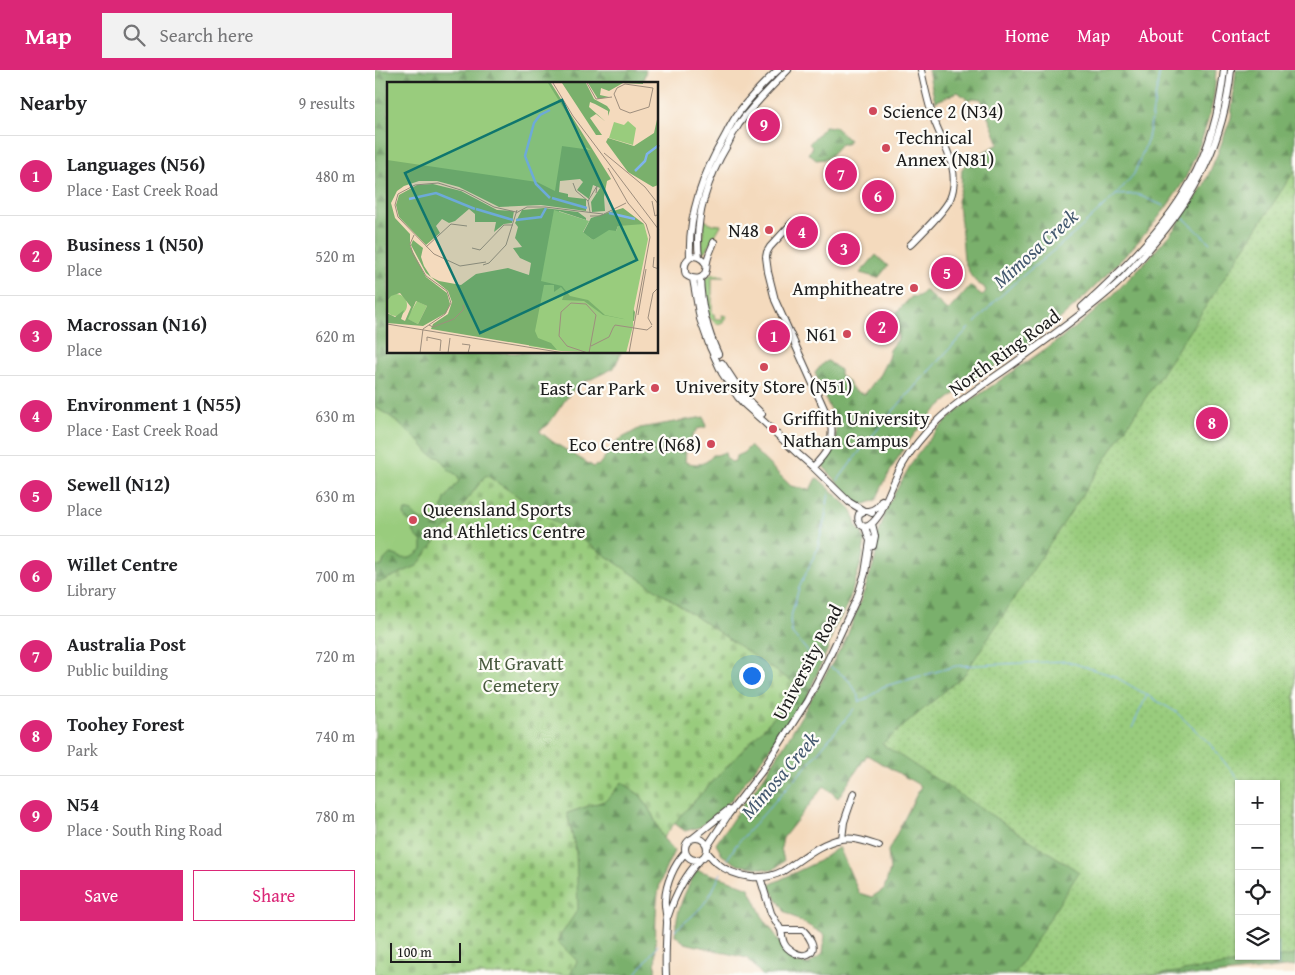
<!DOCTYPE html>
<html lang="en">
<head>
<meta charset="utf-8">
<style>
  body { margin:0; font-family:"Gentium Book Plus",serif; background:#f2f2f2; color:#202124 }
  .controls { position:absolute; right:15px; bottom:15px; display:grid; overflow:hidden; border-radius:0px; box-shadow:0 1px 4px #0004 }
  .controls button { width:45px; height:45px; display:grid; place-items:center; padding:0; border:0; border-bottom:1px solid #e0e0e0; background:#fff; color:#202124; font:25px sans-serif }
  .scale { position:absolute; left:15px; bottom:12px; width:71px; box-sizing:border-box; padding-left:5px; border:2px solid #1c1c1c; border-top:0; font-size:14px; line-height:18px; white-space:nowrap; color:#1c1c1c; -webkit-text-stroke:4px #fdfcf7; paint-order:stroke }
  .you { position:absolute; left:376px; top:605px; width:18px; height:18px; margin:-12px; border:4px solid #fff; border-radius:50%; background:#1a73e8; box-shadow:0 0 0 8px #1a73e833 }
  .badge { display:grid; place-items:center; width:32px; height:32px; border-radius:50%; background:#db2777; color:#fff; font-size:16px; font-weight:700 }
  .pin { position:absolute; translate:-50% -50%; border:2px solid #fff; box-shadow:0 1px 5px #0006 }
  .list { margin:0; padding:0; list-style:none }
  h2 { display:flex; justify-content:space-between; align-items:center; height:65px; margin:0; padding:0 20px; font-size:21px }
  h2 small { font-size:16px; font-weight:400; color:#757577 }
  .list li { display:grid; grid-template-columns:32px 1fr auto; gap:15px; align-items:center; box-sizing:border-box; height:80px; padding:0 20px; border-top:1px solid #e0e0e0 }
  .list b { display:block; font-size:19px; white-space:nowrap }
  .list p { margin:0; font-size:16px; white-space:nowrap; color:#757577 }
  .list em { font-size:16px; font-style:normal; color:#757577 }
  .actions { display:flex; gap:10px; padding:15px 20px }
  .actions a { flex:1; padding:11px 0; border:1px solid #db2777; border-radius:0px; text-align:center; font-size:18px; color:#db2777 }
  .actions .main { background:#db2777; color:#fff }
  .icon { flex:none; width:28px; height:28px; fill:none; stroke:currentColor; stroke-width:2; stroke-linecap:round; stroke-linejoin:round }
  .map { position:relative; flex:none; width:920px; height:905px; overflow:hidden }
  header { display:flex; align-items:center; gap:30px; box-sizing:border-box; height:70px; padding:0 25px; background:#db2777; color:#fff }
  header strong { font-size:24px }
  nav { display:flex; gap:28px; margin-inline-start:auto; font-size:18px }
  .search { width:350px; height:45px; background:#f2f2f2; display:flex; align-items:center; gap:12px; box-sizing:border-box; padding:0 18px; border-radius:0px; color:#757577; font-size:19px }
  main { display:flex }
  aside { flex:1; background:#fff }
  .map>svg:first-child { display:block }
</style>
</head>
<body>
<header>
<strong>Map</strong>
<div class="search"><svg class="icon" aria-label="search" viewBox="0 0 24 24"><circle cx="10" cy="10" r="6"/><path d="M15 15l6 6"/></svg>Search here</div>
<nav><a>Home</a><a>Map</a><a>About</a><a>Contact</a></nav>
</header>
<main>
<aside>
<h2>Nearby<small>9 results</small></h2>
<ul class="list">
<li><span class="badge">1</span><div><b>Languages (N56)</b><p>Place · East Creek Road</p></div><em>480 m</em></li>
<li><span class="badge">2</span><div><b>Business 1 (N50)</b><p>Place</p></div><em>520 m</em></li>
<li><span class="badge">3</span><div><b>Macrossan (N16)</b><p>Place</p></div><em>620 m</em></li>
<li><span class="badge">4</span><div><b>Environment 1 (N55)</b><p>Place · East Creek Road</p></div><em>630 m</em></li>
<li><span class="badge">5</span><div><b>Sewell (N12)</b><p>Place</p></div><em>630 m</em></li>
<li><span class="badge">6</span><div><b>Willet Centre</b><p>Library</p></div><em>700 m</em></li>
<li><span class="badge">7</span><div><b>Australia Post</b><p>Public building</p></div><em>720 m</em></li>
<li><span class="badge">8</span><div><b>Toohey Forest</b><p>Park</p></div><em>740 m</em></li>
<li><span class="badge">9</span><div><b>N54</b><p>Place · South Ring Road</p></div><em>780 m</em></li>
</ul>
<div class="actions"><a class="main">Save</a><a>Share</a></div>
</aside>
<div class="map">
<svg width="920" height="905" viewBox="0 0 920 905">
  <defs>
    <pattern id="forest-firs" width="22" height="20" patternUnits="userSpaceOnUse" patternTransform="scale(1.25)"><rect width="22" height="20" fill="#7ab06c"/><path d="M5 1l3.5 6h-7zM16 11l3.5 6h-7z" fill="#638e58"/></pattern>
    <pattern id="cemetery-stones" width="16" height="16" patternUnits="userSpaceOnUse" patternTransform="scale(1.25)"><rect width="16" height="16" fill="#99cc7d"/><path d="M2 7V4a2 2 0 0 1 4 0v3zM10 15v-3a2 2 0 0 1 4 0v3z" fill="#83af6b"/></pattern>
    <pattern id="park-dots" width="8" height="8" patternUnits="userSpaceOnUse" patternTransform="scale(1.25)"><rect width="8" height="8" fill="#99cc7d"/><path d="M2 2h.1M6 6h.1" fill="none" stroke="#83af6b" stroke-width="1.8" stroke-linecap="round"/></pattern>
  </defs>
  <rect width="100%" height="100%" fill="#fdfcf7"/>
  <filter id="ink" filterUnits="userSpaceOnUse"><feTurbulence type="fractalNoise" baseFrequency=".02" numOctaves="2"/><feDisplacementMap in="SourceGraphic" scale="10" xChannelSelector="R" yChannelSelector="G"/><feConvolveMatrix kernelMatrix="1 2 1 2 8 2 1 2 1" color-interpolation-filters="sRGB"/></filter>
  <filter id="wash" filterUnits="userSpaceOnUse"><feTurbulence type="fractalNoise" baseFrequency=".0096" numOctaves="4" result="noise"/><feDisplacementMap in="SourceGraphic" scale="20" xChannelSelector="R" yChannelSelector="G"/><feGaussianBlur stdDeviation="1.12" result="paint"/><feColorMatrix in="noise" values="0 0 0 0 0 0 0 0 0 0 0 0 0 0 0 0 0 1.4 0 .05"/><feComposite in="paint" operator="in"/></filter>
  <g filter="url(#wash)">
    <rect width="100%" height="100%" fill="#f4dabd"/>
    <!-- green -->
    <path fill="#99cc7d" stroke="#5a744c" d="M329 150 337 154 346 155 332 179 328 182 327 180Z
      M337 204 349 206 348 207H337V243L339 244 340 249H348L347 245 352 246 348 252 343 254C330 248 330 237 329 224 329 220 328 215 329 212 330 208 334 206 337 204Z
      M0 327 111 405 42 496 0 511Z"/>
    <!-- forest -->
    <path fill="url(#forest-firs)" stroke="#4b6644" fill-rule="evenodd" d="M0 0H271L267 14H14V282L246 283 239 298 202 316 193 326 173 355 164 361 178 372 219 397 221 395 223 396 242 371 265 358 329 347 331 357 322 359 318 365 311 379 310 392C321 395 330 396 338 385H342L350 382 351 387 356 392 360 391 361 386 368 383 375 376 416 416 435 420 441 408 444 409 476 439 479 446 481 456 487 463 490 471 487 490 474 530 469 542 459 559 452 581 432 627 377 703 355 731 325 757 310 761 299 753 307 744 399 647 46 497 0 515V494L3 497 7 496 9 490 15 484C19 484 23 487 27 488 35 490 42 485 47 480V472L39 463 38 454 31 449 29 444 30 441C38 440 38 444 43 448 46 450 50 451 54 451L57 456 62 457 70 429 84 411 83 406 73 399 65 388 55 384 44 371 16 347 0 337Z
      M553 0H841C840 10 840 20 838 30 834 51 826 72 818 91 815 97 813 103 810 109 790 143 764 172 736 200 708 230 676 259 642 282 618 299 593 313 570 332 539 358 517 394 501 430L490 434H482L448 396C450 392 453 389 455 385 461 374 462 363 460 351L440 303 448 293 453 291 465 300V305C467 307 470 308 472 311 479 319 477 322 490 324L505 304 513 288 515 280 523 269V256L522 242 536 227 544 226 550 220 573 241 595 216 607 225 609 224 611 221 609 217 602 213 596 206 589 190 586 152 582 131 586 117 587 99 596 88 624 74 606 29 598 28 593 30 583 22 560 32Z
      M861 0H920V896L836 905H387L372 888 310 873 300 865C302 838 309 823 322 800L351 809 374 818 387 846 411 880 421 893 434 894 448 883 450 865 410 842 394 815 444 791 464 777 484 823 497 827 509 819 515 800 513 781 546 716 492 685 463 728 449 716 408 768 406 778 409 791 398 800 363 795 347 785 341 774 368 734 389 707 407 679 470 571 482 541 500 490 502 469 513 435 539 389 561 361 588 336 682 271 709 251 737 226 775 187 800 158 829 115 842 85 856 48ZM864 714H901V886H864Z
      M450 56 460 57 474 70 471 74H466L454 87 451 89 441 90 433 83 438 78 434 74Z
      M501 185 513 196 503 208 485 203Z
      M247 712 266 726 277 744 288 768 299 781C294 792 288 803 285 814 278 843 282 875 280 905H195L201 891 182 871 201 782 192 743 232 730Z"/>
    <!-- cemetery -->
    <path fill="url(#cemetery-stones)" stroke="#5a744c" d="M111 405 419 613 420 625 307 744 288 768 277 744 266 726 247 712 232 730 192 743 201 782 203 839 182 871 202 891 195 905H0V511L5 512 42 496Z"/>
    <!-- park -->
    <path fill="url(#park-dots)" stroke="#5a744c" fill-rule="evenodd" d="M920 100V885L780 905H671L659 902 657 905H639L704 802 507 674 589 605ZM864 714H901V886H864Z"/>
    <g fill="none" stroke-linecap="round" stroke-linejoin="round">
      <!-- stream -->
      <path stroke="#7eb3ec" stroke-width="1" d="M742 125 761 124 789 136
        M809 148 835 173
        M600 253 619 232 645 208 701 162 741 125 759 104 773 69 785 0
        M463 410C502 356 548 307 594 258
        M445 591 435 584 417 563 415 550 424 518 442 480 450 448 454 422
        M455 597C472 607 478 612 485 631L484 632
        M485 631 493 628 507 617 581 596 691 591 739 606 801 642 834 673 867 714
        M757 658 772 625
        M352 790 361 775 435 692 479 639
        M300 860C313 850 326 840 335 825 339 818 342 811 346 803
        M901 867 903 874V896
        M260 905 283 875"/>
    </g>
  </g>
  <g filter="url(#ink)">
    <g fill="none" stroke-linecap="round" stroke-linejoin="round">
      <!-- minor casing -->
      <g stroke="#3c3834" stroke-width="8">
        <path id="minor" d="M418 152 395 177 392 182 391 187 393 202 400 230 456 354C459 373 451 384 438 397
          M535 175C546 164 569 142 575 129 588 98 564 69 556 41 552 28 549 14 546 0
          M315 187C313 145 329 102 350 66 354 58 358 50 364 42 375 27 389 13 403 0
          M324 187C319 148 333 107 353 74 356 67 360 60 364 54 379 34 396 17 413 0
          M331 194C322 179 305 188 311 205 318 210 329 211 331 200 332 197 331 194 332 192 333 185 337 178 339 172
          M325 208C326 235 332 260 343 284
          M318 209 325 249 335 277 347 303 363 327 370 335 388 351 423 384 438 397 474 432 489 441H493L497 443
          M707 237C745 203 790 158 815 113 835 78 845 39 849 0
          M347 293 368 325 387 344
          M489 441 484 444C482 450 484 455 490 457
          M493 441C500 440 504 437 507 430
          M497 454 500 466 498 476
          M490 457C497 456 502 448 506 442 513 426 519 410 528 394 537 378 550 363 563 350 588 326 618 309 645 289 678 265 711 242 741 215 753 204 764 191 774 179 821 126 849 71 856 0
          M310 779a11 11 0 1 1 22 0a11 11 0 1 1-22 0Z
          M318 768 353 740
          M467 769 469 752 479 723
          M332 777 353 745 387 701 432 631 449 598 482 528 490 503 495 471 490 457
          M332 782C335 786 339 790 342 793 360 808 388 812 408 801 426 790 444 773 466 769 479 767 492 772 504 776
          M385 807 396 843 406 860H428C433 865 444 879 433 884 425 888 412 880 409 873 407 869 407 864 406 860
          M293 846C300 825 309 806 325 790
          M291 905C290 888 291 871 292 853 292 845 289 837 290 830 291 813 299 795 310 783"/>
      </g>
      <!-- minor -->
      <use href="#minor" stroke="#fff" stroke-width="6"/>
    </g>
  </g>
  <!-- markers -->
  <g fill="#d1495b" stroke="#fdfcf7" stroke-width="2">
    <circle cx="498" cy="41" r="5"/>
    <circle cx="511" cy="78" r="5"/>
    <circle cx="394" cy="160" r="5"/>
    <circle cx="539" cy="218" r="5"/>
    <circle cx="472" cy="264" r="5"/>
    <circle cx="389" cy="297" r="5"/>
    <circle cx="280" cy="318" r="5"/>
    <circle cx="398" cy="359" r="5"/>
    <circle cx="336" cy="374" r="5"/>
    <circle cx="38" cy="450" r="5"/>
  </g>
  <g text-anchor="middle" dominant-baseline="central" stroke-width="4.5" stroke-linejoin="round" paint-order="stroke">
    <!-- poi labels -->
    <g font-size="19" fill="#1c1c1c" stroke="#fdfcf7" text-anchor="end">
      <text x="508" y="41" text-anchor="start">Science 2 (N34)</text>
      <text x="521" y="67" text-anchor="start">Technical<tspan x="521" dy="22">Annex (N81)</tspan></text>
      <text x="384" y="160">N48</text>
      <text x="529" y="218">Amphitheatre</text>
      <text x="462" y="264">N61</text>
      <text x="389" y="316" text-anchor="middle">University Store (N51)</text>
      <text x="270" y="318">East Car Park</text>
      <text x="408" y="348" text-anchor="start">Griffith University<tspan x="408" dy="22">Nathan Campus</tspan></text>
      <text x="326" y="374">Eco Centre (N68)</text>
      <text x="48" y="439" text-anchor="start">Queensland Sports<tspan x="48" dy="22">and Athletics Centre</tspan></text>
    </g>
    <!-- street labels -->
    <g font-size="19" fill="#1c1c1c" stroke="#fdfcf7">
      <text transform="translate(629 282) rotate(-36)">North Ring Road</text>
      <text transform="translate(432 592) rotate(-62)">University Road</text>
    </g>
    <!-- park labels -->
    <g font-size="19" fill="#485a3e" stroke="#fdfcf7">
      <text x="146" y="593">Mt Gravatt<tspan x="146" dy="22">Cemetery</tspan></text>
    </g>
    <!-- water labels -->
    <g font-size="20" font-style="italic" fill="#43586f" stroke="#fdfcf7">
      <text transform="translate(660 178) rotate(-42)">Mimosa Creek</text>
      <text transform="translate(404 705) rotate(-49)">Mimosa Creek</text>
    </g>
  </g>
  <!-- overview -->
  <g transform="translate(12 12)">
    <rect width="271" height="271" fill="#f4dabd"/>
    <path d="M241 39 249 46 246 63 222 56 227 40 237 43ZM154 199 175 204 240 238 246 244 239 271 174 269 142 264ZM-2 223a11 11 0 1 1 22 0a11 11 0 1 1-22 0ZM30 219 40 224 31 242 20 237Z" fill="#99cc7d"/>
    <path d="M0 1H164L224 97 220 99 217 115 218 129 205 130 204 120 213 106 206 103 202 117 190 108 196 100 193 97 173 99 172 110 181 112V115L199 117V129L154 123 112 125 72 105 50 99H32L17 104 10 109 4 121 8 136 23 152V164L39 195 60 211 63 222 59 231 36 244 0 241V231L8 235 17 228 14 237 18 239 24 225 13 211 4 214 0 219ZM29 219 40 224 31 242 21 237ZM175 1H199L207 17 220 24 223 28 221 34V29L208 22 203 20 202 25 219 40 209 32 203 36 215 53H209ZM201 1H256V2L236 1 222 9 214 6 213 13 222 15 211 17ZM271 33V103L266 105 241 90 219 60 221 56 247 64 267 51ZM46 102 74 109 110 128 127 129 125 141 117 142 107 150 109 140H88V132L82 127 68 139 62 141 55 137 49 144 53 151 39 163 12 135 9 123 12 113 30 103ZM157 126 191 130 199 136V138L172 129 175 203 243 222 248 230 247 239 216 233 197 219 175 218 178 210 174 205 167 210V203H157L148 249 151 256 164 261 170 268 44 247 46 242 61 232 65 220 61 209 39 191 24 163 26 158 36 166 34 175 37 184 44 195 52 199 74 203 89 192 121 186 142 193 144 181 133 176 126 166 135 165 128 156 131 145 128 141 135 128ZM236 126 257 142 253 145 231 144 229 149 206 158 196 151 204 136Z" fill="#7ab06c" fill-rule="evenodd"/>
    <path d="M167 128 202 139 196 150 206 158 222 148 229 149 231 144 257 142 261 157 246 231V244L239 243 237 237 218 233 201 218 183 214 175 204 154 199Z" fill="#99cc7d"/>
    <path d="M0 1H161L194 54 196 64 204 68 175 64 168 109 150 100 0 78Z" fill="#99cc7d"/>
    <path fill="none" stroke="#7eb3ec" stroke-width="2.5" d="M248 89 258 79 260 72 272 63M163 116 149 102 138 74 147 41 153 33 163 28M165 116 200 126M22 117 49 111 88 127M89 127 126 138M222 131 248 137M129 138 154 135 159 126"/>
    <path fill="none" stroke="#9e8e7d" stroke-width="1" d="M166 1 186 34 272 148M200 1 209 17 225 15M238 2 266 6 262 25 243 31 233 27 227 12 230 6ZM217 71 258 105 272 123M221 86 241 121M186 101 189 109 201 119 203 130M201 119 210 104 209 111M265 119 268 134 272 132M241 121 259 142 263 155 242 271M129 131 140 125H158L216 132M203 134H213L239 121M27 153 23 162 26 172 39 194 60 209 64 221 58 232 36 247M39 165 64 142 80 144M85 166 93 168 117 143H126M267 175 266 185 272 187M99 180 73 184 47 172 11 135 8 123 11 112 28 103 51 101 77 109 107 125 129 130M96 183 102 181 119 163 130 128M251 233 259 187M0 242 177 271M42 243 46 245 67 237 77 227 76 223M265 243 261 236 266 211 272 205M226 246 228 243 260 248 265 244M40 259V255L54 258 53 269M75 262 83 263 81 271M204 264 222 255 226 246M33 271 36 247M46 271H62M61 271 63 256M201 271 180 264 172 254 174 230 184 221 199 222 209 233 202 271"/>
    <path fill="#0f766e" fill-opacity="0.15" stroke="#0f766e" stroke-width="2.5" d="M175 18 250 178 93 251 18 91Z"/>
    <rect width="271" height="271" fill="none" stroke="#1c1c1c" stroke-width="2.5"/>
  </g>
</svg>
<div class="controls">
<button>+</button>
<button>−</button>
<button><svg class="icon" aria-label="locate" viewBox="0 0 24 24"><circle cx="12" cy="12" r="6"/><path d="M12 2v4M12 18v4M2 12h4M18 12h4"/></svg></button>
<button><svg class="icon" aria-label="layers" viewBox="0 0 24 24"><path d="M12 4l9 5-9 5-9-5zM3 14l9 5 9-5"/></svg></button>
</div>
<div class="scale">100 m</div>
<div class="you"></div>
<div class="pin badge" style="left:399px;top:266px">1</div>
<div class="pin badge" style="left:507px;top:257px">2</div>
<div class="pin badge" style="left:469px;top:179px">3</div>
<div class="pin badge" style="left:427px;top:162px">4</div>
<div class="pin badge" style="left:572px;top:203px">5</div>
<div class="pin badge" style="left:503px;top:126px">6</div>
<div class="pin badge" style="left:466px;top:104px">7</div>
<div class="pin badge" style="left:837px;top:353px">8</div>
<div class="pin badge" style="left:389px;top:55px">9</div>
</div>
</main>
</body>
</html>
